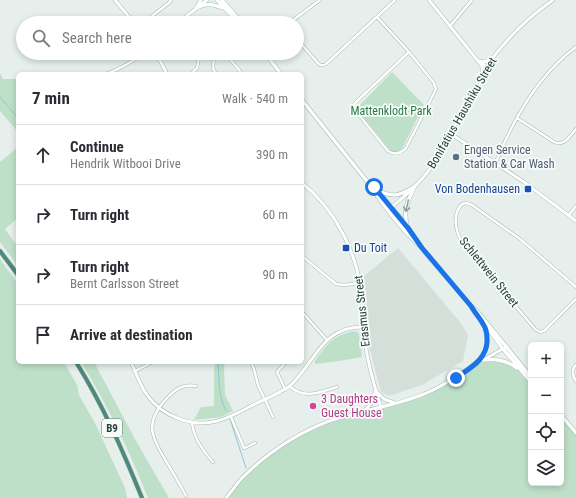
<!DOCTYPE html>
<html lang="en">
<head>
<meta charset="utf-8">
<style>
  body { margin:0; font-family:"Roboto Condensed",sans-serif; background:#f7f7f7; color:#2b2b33 }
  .controls { position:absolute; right:12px; bottom:12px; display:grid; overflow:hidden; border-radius:6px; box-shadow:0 2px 6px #0003 }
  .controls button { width:36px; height:36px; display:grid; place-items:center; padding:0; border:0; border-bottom:1px solid #e1e1e2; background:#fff; color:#2b2b33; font:20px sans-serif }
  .stop { position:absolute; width:12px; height:12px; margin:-9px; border:3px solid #1a73e8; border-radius:50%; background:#fff }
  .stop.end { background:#1a73e8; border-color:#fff; box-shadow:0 1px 4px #0008 }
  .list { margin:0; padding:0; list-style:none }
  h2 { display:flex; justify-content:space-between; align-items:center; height:52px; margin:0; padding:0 16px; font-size:17px }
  h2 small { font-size:13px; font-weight:400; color:#7c7c81 }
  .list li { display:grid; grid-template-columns:26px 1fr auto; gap:12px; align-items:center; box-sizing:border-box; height:60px; padding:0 16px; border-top:1px solid #e1e1e2 }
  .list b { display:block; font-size:15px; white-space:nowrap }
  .list p { margin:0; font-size:13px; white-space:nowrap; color:#7c7c81 }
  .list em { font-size:13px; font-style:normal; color:#7c7c81 }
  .icon { flex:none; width:22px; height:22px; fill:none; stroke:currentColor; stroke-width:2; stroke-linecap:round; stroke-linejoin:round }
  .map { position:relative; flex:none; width:576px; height:498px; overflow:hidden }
  .search { position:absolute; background:#fff; box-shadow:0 2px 6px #0003; left:16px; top:16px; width:288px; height:44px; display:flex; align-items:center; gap:10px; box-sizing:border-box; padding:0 14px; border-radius:22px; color:#7c7c81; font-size:15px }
  .panel { position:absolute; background:#fff; box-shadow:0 2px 6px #0003; left:16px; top:72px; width:288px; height:292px; border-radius:6px }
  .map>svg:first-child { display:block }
</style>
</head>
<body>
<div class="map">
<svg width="576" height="498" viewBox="0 0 576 498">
  <rect width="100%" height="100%" fill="#e6efeb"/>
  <!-- built -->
  <path fill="#d4dfda" d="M398 248 460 322 468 335 463 361 422 385 389 396 381 392 369 346 366 293 363 277Z"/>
  <!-- green -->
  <path fill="#bfe0c8" d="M392 72 424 105 400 153 392 152 390 150 358 111V107Z
    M0 73 3 79H18V134V132L0 111Z
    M18 147V218L5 229 18 247V266L0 242V162Z
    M0 259 18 284V362H64L77 385 79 395 95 423 125 488 127 498H0Z
    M354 331 357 332 359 334 362 357 339 361 316 364 314 362C327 345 331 336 354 331Z
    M483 360 507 361 523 372 531 382V483H561V415L576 433V498H226L242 478 256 465 291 440 325 423 425 394Z
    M81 362H94L136 441 169 498H148C129 450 108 406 81 362Z
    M215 362H225L224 368 225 395 233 411 221 417 194 420 201 407 214 406V371Z"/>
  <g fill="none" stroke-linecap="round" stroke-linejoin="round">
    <!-- stream -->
    <path stroke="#8ec9d4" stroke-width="1" d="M0 97 18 118
      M218 362C219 379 218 396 226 411
      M230 419 246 468"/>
    <!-- minor casing -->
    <g stroke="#a8b8b2" stroke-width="3.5">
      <path id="minor" d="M377 17 409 52 434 83 436 89 406 148C400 154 395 155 388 151L355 110 354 106 355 103 409 52
        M143 23 170 2 171 0
        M289 23 320 0
        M450 26 472 0
        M297 39 317 62C320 66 322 66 326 64L395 0
        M216 53C214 60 210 69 217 74
        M225 53 240 71V74
        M200 56 214 59
        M106 74C120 69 132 62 144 53
        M191 74 197 68 200 53
        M517 118 554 142C564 147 570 136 576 129
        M496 162C513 120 538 75 576 47
        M569 215 576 206
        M302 256 336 284 344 285 360 283
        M576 287 520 239 472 205C456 197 454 220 457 230 458 237 463 242 466 248L535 329 540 332 544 331 576 299
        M302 312 327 340
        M251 362 254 369 258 385 273 417
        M576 365C571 370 572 375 576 381
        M135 371 153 362
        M289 386C305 400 320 392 337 387
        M285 389 277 372 286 362
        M231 417 244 448H245L255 443
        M192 422C193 438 203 451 213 462
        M186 496C180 484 173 473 166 461 151 437 144 422 167 398 176 389 182 384 196 386"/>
    </g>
    <!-- tertiary casing -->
    <g stroke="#a8b8b2" stroke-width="4">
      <path id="tertiary" d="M115 0 134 23
        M429 0 478 61 487 67
        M178 23 207 0
        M156 53 167 74
        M480 61 484 62 492 59
        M479 62 482 66V73
        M451 134 524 182 576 221
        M302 183C336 210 357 253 362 296 363 304 363 312 363 321 363 332 365 343 367 354 370 372 376 390 381 408
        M388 210C403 198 418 185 429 170 452 138 465 99 487 66 505 40 527 18 553 0
        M483 360 506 347
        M131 362C136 373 140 385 147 395 162 416 192 428 217 421 229 418 240 412 251 406 261 401 283 392 291 385 316 361 322 326 364 327
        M377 392 384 399 395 403
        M362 412C370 406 374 402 375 392
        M226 498C232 491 237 483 243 477 269 451 306 427 342 417 369 409 397 405 424 394 443 387 459 374 477 363"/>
    </g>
    <!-- secondary casing -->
    <g stroke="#a4bbb3" stroke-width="4.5">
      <path id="secondary" d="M217 0 239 23
        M222 0 242 23
        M197 7 201 0
        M196 8C209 3 211 4 223 8
        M265 53 281 74
        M302 100 370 185C385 208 402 230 422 248L471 306 477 311 531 377
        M371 186 376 189 408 227 419 244
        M377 190C393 198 399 196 414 187
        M407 225C403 209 408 200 415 186
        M473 309 503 349 531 382
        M483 360C496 358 506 360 517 368
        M476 364C487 350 490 345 485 327
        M561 415 576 433"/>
    </g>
    <!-- trunk casing -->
    <g stroke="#c2cac8" stroke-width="5">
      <path id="trunk" d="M0 251 18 275
        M76 362C103 405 123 451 142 498"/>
    </g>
    <!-- minor -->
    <use href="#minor" stroke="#fff" stroke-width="2.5"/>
    <!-- tertiary -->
    <use href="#tertiary" stroke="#fff" stroke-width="3"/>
    <!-- secondary -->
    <use href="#secondary" stroke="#fff" stroke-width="3.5"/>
    <!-- trunk -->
    <use href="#trunk" stroke="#4c8a7c" stroke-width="4"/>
  </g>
  <!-- one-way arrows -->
  <defs><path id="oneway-shaft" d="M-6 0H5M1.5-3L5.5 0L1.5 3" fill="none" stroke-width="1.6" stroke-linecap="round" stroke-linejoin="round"/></defs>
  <use stroke="#92a09c" href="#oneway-shaft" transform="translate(407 206) rotate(103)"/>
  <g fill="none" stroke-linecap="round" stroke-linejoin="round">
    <!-- route -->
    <path stroke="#1a73e8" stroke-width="5" d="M374 187 408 228 422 248 471 306C475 313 480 318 483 324 486 328 487 334 487 339 488 359 470 368 456 378"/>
  </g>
  <!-- markers -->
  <circle fill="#5c6f8a" stroke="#f7fbf9" stroke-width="1.5" cx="456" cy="157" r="4"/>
  <g fill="#1a4fb4" stroke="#f7fbf9" stroke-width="1.5">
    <rect x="524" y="185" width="8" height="8" rx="2"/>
    <rect x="342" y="244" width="8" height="8" rx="2"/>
  </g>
  <circle fill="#d1479c" stroke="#f7fbf9" stroke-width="1.5" cx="313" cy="406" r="4"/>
  <g text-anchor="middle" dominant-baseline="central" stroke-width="3.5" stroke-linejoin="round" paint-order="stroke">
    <!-- shield labels -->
    <rect fill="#f7fbf9" stroke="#637a73" stroke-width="1" x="102" y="419" width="20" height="18" rx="3"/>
    <g font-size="11" font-weight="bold" fill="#24423a">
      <text x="112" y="428">B9</text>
    </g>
    <!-- park labels -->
    <g font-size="12" fill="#2d7a4b" stroke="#f7fbf9">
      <text x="391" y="111">Mattenklodt Park</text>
    </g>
    <!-- street labels -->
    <g font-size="12" fill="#24423a" stroke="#f7fbf9">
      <text transform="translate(462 113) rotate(-60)">Bonifatius Haushiku Street</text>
      <text transform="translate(489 272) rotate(51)">Schlettwein Street</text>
      <text transform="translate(362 311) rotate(-96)">Erasmus Street</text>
    </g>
    <!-- service labels -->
    <g font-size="12" fill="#4e5e75" stroke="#f7fbf9" text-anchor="start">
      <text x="464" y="150">Engen Service<tspan x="464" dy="14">Station &amp; Car Wash</tspan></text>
    </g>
    <!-- transit labels -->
    <g font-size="12" fill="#164399" stroke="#f7fbf9" text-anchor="end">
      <text x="520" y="189">Von Bodenhausen</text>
      <text x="354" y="248" text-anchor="start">Du Toit</text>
    </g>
    <!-- hotel labels -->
    <g font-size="12" fill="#b23c85" stroke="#f7fbf9" text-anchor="start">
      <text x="321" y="399">3 Daughters<tspan x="321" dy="14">Guest House</tspan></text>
    </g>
  </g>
</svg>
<div class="controls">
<button>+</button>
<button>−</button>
<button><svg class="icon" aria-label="locate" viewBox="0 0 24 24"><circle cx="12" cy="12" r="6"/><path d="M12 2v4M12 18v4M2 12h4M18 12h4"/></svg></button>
<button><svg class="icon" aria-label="layers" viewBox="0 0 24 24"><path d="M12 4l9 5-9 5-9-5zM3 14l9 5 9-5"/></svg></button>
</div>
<div class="stop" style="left:374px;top:187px"></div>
<div class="stop end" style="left:456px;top:378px"></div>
<div class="search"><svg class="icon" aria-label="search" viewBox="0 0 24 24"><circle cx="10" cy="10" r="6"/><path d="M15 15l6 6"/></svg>Search here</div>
<section class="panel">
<h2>7 min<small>Walk · 540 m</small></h2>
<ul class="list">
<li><svg class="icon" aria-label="ahead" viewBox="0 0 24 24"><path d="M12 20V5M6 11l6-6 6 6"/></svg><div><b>Continue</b><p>Hendrik Witbooi Drive</p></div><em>390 m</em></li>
<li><svg class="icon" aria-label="right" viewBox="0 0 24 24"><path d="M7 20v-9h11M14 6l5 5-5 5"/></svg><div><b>Turn right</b></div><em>60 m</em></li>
<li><svg class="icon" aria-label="right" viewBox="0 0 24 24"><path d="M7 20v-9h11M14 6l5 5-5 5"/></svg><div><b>Turn right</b><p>Bernt Carlsson Street</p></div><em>90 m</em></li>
<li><svg class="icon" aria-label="arrive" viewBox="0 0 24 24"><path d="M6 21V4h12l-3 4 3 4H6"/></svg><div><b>Arrive at destination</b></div></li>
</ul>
</section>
</div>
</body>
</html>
